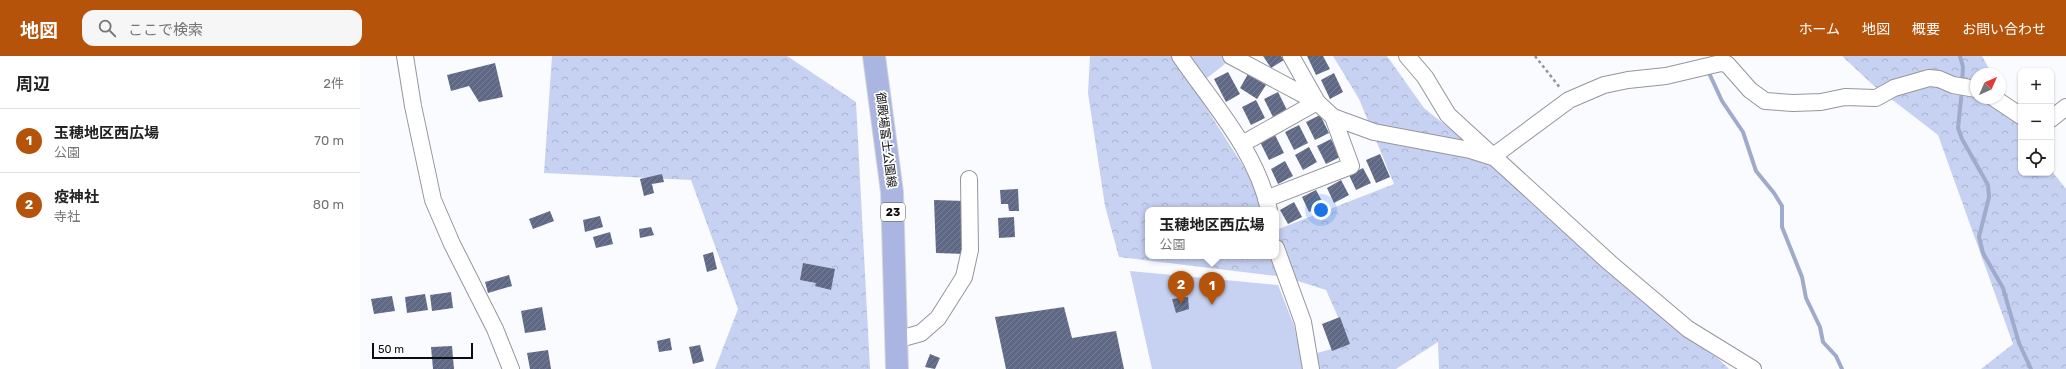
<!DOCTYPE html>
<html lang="ja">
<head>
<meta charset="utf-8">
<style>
  body { margin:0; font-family:Rubik,"Noto Sans JP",sans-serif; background:#f6f6f6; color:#222 }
  .controls { position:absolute; right:12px; top:12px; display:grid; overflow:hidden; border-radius:8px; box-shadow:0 1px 3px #0004 }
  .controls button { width:36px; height:36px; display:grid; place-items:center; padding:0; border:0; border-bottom:1px solid #e0e0e0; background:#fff; color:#222; font:20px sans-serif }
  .compass { position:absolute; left:1610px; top:12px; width:36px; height:36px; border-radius:50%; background:#fff; box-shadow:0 1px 3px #0004; rotate:45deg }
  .scale { position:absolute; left:12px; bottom:10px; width:101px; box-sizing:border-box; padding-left:4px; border:2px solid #0b0c0e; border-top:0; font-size:11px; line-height:14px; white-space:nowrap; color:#0b0c0e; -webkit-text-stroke:3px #fff; paint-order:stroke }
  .you { position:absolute; left:961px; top:154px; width:14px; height:14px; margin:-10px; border:3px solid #fff; border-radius:50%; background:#1a73e8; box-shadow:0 0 0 6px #1a73e833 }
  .badge { display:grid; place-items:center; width:26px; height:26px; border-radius:50%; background:#b45309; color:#fff; font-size:13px; font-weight:700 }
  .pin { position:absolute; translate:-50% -33px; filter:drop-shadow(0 1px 2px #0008) }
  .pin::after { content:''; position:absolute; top:21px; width:14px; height:12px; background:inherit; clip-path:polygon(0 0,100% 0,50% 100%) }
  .popup { position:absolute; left:785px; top:151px; width:134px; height:52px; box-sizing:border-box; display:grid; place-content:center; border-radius:8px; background:#fff; filter:drop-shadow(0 1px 3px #0005); font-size:13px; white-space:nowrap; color:#767676 }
  .popup b { font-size:15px; color:#222 }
  .popup::after { content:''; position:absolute; left:50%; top:100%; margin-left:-8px; border:8px solid transparent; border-top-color:#fff }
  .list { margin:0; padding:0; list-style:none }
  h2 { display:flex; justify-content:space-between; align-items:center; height:52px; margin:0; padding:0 16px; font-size:17px }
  h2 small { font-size:13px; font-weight:400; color:#767676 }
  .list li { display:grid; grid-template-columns:26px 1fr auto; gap:12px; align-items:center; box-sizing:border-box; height:64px; padding:0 16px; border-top:1px solid #e0e0e0 }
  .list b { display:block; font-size:15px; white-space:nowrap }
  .list p { margin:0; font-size:13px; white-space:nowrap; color:#767676 }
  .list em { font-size:13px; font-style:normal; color:#767676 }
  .icon { flex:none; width:22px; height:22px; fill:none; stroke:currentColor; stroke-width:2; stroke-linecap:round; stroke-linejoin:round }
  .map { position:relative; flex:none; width:1706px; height:313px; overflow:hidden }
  header { display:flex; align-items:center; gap:24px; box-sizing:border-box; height:56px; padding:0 20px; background:#b45309; color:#fff }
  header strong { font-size:19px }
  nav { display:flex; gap:22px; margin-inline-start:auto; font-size:14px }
  .search { width:280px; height:36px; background:#f6f6f6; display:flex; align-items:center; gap:10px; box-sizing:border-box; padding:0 14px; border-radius:12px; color:#767676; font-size:15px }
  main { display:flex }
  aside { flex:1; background:#fff }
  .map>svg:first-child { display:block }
</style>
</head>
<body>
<header>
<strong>地図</strong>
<div class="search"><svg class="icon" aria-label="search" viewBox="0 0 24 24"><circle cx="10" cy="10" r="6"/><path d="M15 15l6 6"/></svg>ここで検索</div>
<nav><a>ホーム</a><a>地図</a><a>概要</a><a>お問い合わせ</a></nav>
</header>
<main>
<aside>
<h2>周辺<small>2件</small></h2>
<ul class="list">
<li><span class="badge">1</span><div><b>玉穂地区西広場</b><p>公園</p></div><em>70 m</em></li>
<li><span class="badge">2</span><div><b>疫神社</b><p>寺社</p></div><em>80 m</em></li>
</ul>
</aside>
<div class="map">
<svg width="1706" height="313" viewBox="0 0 1706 313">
  <defs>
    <pattern id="forest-crowns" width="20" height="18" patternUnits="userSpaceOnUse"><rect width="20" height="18" fill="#c7d2f3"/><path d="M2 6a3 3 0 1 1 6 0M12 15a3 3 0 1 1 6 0" fill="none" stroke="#aab3cf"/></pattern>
    <pattern id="building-hatch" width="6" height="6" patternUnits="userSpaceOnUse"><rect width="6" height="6" fill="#5f6986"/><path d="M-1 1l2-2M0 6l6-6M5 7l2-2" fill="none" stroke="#798095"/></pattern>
  </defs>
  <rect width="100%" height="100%" fill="#fafbff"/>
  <!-- forest -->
  <path fill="url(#forest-crowns)" d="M192 0H427L496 46 510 313H355L378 253 331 124 184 117Z
    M730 0H813L889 119 904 154H788V200H916V174L1034 128 999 43 973 0H1027L1064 52 1168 136 1234 204 1322 277 1360 304 1369 313H1079L1078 286 1036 313H960L957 297 990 288 966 234 925 221 759 201 745 150 728 37Z
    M1482 0H1622L1632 18H1616V42H1640V34L1661 73V117H1691V114L1706 133V313H1621L1653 288 1578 79 1513 29Z"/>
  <!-- park -->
  <path fill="#c7d2f3" d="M823 0H864L870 4 842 26Z
    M770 215 918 229 934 269 943 313H792Z"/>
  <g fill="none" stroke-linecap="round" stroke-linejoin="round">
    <!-- stream -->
    <path stroke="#a0abcb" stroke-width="4" d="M1600 0 1603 11 1602 27
      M1349 17 1362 45 1383 76 1396 115 1414 137 1422 150V171L1442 221 1446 242 1460 271 1463 286 1476 300 1482 313
      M1602 34 1598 72 1602 83 1628 129 1629 141 1619 181 1623 197 1643 232 1659 287 1671 313"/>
  </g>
  <!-- building -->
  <path fill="url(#building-hatch)" d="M903 0H921L924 4 911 12Z
    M947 0H963L970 13 956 19Z
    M135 7 143 41 119 46 109 30 91 35 87 19Z
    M868 16 880 38 866 46 854 23Z
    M974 17 983 36 970 43 961 24Z
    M888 18 906 29 897 43 880 32Z
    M918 36 927 54 913 61 904 43Z
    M896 44 905 62 891 69 882 51Z
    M960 59 969 77 955 84 946 66Z
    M939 69 948 87 934 94 925 76Z
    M915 79 924 97 909 104 900 86Z
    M971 83 980 101 966 108 957 90Z
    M949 91 957 106 943 114 935 99Z
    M1020 98 1030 121 1016 127 1006 104Z
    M925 105 933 120 918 128 911 113Z
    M1003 112 1011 127 996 134 989 119Z
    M302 118 304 126 292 128 294 137 284 140 280 123Z
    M981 124 989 139 974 147 967 132Z
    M658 133 659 155H649L648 148H641L640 134Z
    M956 134 964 149 949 156 942 141Z
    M574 144 605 145V198L576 197Z
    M934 146 942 161 928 168 920 154Z
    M190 155 194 165 173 173 169 163Z
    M240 160 243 171 225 176 223 164Z
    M654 161 655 181 639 182 638 162Z
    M291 171 294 179 280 182 279 173Z
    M250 176 253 188 236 192 233 181Z
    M353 196 357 213 347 216 343 199Z
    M443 207 475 213 471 234 455 230 456 227 440 224Z
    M149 219 152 230 128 237 125 226Z
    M91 236 93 252 72 255 70 239Z
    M65 238 68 254 47 257 45 241Z
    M32 240 35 255 14 258 11 243Z
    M828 241 829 253 816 257 812 243Z
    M182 251 186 274 165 277 161 255Z
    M704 251 712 282 756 275 764 313H646L635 261Z
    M980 261 990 288 972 295 962 268Z
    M310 282 312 294 299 296 297 285Z
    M340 289 344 305 333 308 329 291Z
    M92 290 94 313H73L71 291Z
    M188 294 191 313H170L167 297Z
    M570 298 580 302 575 313 565 311Z"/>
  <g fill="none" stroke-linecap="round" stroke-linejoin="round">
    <!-- street casing -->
    <g stroke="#95969c" stroke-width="18">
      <path id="street" d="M45 0 53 50 73 144 92 188 135 273 151 313
        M820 0C853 48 897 96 909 154
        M871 0 957 46 973 61 1014 76 1110 94 1132 101 1209 44 1244 29 1268 24 1306 20 1361 7 1367 8 1390 34 1405 45 1433 47 1461 46 1485 41 1516 42 1534 32 1569 22 1579 23 1593 29 1616 33
        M1047 0 1065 21 1088 59 1250 207 1328 273 1393 313
        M1634 42 1661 60
        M1691 63 1706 51
        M882 88 957 46 931 0
        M906 143 991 110 973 61
        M916 192 943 266 951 313
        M536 284 561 277 578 262 604 221 610 194 609 123"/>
    </g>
    <!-- primary casing -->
    <g stroke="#d8d8d8" stroke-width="24">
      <path id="primary" d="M514 0 532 136 537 313"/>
    </g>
    <!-- path -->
    <path stroke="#939497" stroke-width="2.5" stroke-dasharray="3 3" stroke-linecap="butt" d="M1175 0 1201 33"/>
    <!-- street -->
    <use href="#street" stroke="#fff" stroke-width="16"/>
    <!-- primary -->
    <use href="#primary" stroke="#aab6e1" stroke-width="22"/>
  </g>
  <g text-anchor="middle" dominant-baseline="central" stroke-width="3.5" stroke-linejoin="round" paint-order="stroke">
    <!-- shield labels -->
    <rect fill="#fff" stroke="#545556" stroke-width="1" x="521" y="147" width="24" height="18" rx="3"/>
    <g font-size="11" font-weight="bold" fill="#0b0c0e">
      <text x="533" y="156">23</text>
    </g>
    <!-- street labels -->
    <g font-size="12" fill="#0b0c0e" stroke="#fff">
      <text transform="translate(526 84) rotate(83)">御殿場富士公園線</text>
    </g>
  </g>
</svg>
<div class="controls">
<button>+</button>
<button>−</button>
<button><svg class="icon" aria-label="locate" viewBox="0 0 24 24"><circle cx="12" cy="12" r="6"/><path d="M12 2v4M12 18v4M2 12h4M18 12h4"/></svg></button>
</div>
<svg class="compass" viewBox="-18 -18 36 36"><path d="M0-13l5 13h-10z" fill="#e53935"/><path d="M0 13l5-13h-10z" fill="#767676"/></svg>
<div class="scale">50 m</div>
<div class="you"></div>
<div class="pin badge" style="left:852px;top:249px">1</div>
<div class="popup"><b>玉穂地区西広場</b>公園</div>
<div class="pin badge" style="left:821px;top:248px">2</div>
</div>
</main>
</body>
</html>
